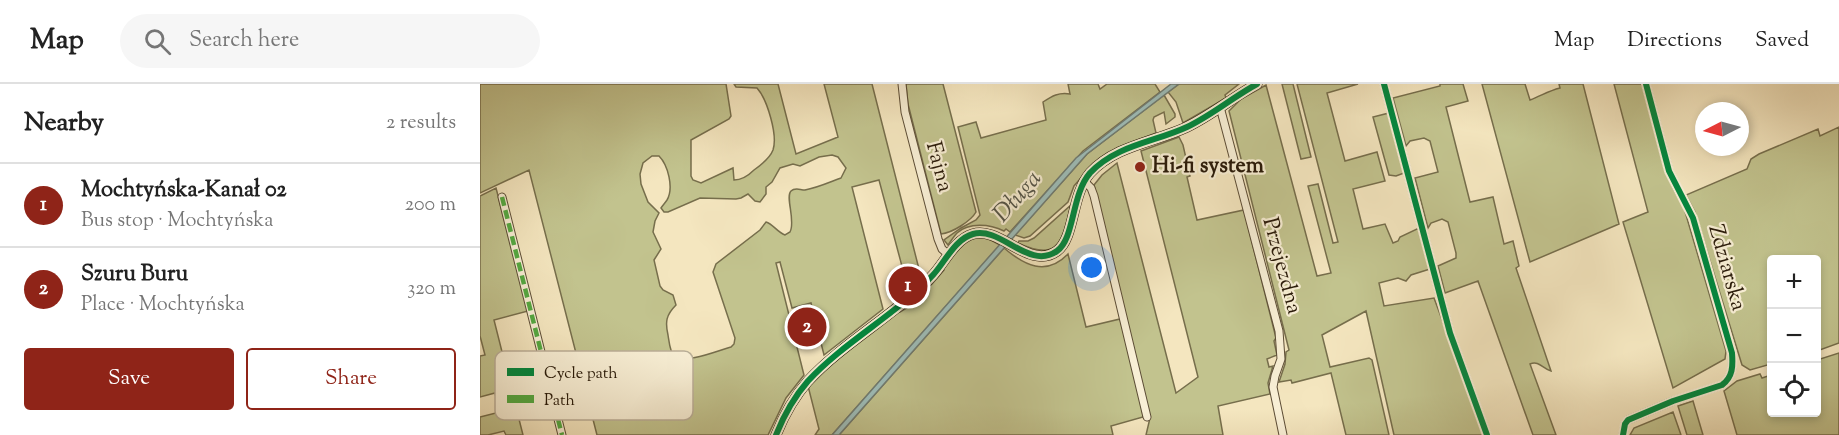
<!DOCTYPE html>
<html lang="en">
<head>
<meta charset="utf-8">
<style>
  body { margin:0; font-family:"Sorts Mill Goudy",serif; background:#f6f6f6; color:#222 }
  .controls { position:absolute; right:18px; bottom:18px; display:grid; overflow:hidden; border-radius:6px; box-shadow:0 3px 9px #0003 }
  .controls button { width:54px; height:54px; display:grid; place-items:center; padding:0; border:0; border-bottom:2px solid #e0e0e0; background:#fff; color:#222; font:30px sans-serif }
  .compass { position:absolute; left:1215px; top:18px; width:54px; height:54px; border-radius:50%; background:#fff; box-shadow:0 3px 9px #0003; rotate:264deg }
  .you { position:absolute; left:612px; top:184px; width:21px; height:21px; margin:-15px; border:4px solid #fff; border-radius:50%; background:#1a73e8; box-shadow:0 0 0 9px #1a73e833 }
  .badge { display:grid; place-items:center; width:39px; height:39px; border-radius:50%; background:#8f2418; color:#fff; font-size:20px; font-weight:700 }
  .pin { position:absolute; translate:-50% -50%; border:3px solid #fff; box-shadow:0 2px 6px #0006 }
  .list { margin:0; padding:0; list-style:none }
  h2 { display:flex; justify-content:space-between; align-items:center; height:78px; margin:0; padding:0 24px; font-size:26px }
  h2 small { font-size:20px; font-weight:400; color:#767676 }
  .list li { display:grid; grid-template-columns:39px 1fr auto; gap:18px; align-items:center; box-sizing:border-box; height:84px; padding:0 24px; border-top:2px solid #e0e0e0 }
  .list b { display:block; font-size:22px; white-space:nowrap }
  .list p { margin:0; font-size:20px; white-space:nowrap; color:#767676 }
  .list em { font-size:20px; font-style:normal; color:#767676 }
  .actions { display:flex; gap:12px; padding:18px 24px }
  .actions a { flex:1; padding:14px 0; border:2px solid #8f2418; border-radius:6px; text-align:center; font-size:21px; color:#8f2418 }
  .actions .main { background:#8f2418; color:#fff }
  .icon { flex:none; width:33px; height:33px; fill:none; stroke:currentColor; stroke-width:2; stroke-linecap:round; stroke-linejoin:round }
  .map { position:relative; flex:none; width:1359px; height:351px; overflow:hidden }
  header { display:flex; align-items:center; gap:36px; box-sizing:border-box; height:84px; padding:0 30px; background:#fff; border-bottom:2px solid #e0e0e0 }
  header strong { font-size:28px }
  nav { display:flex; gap:33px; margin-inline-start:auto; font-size:21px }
  .search { width:420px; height:54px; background:#f6f6f6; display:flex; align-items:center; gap:15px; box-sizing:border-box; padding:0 21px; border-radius:33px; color:#767676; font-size:22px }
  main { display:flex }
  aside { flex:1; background:#fff }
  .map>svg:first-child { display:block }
</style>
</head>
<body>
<header>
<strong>Map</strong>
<div class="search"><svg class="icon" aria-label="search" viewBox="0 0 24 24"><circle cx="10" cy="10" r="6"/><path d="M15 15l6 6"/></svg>Search here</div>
<nav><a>Map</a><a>Directions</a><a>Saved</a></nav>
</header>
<main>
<aside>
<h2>Nearby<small>2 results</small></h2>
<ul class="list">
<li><span class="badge">1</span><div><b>Mochtyńska-Kanał 02</b><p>Bus stop · Mochtyńska</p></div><em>200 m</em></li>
<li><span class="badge">2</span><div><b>Szuru Buru</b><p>Place · Mochtyńska</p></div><em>320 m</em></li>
</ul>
<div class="actions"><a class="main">Save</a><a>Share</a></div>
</aside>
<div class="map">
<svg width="1359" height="351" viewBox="0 0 1359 351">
  <rect width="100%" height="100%" fill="#f4e6bf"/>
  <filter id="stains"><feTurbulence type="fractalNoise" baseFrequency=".00333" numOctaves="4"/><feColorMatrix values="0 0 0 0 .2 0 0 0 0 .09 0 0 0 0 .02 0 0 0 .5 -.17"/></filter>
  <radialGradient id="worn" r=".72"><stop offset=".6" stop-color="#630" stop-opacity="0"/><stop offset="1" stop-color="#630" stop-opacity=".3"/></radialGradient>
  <!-- green -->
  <path fill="#c2c38e" stroke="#766e4c" stroke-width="1.5" fill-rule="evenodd" d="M0 0H246L251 32 249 35 211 56V92L213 96 221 99 253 84 254 96C262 96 268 92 274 86 281 81 290 74 293 66 298 51 287 15 277 4L256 3 254 0H298L316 70 358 53 344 0H392L440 189 427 201 399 96 372 103 403 225 344 271 331 219 312 224 300 178 296 179 324 291 306 314 288 351H117L49 86 0 109ZM352 71 358 73 366 84 361 94C350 98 337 104 325 106 320 106 315 103 311 107 305 113 316 137 310 148L305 151C297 148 293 140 286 138L280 146 236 180 233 188 255 254 254 260 251 263C239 266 206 280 195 273 190 270 189 257 188 251 185 238 186 231 196 221L193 211 183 206 180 202 174 176 181 165 173 148 175 137 179 129 168 118 161 100 160 90 163 79 172 72H179C188 81 194 104 187 116 185 119 183 121 181 124L184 128H188L220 114 256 115 261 114 268 110 275 117 280 118 286 110V103L292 98 300 84 313 80 320 82 339 73Z
    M426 0H463L496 128C491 137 472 149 461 150L428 20Z
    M588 0H618L620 5 627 0H675L680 8 603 67 530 148 526 145 524 147C510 140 489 138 477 149 474 152 471 157 468 161L464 156 481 144 496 136 500 131 478 43 496 38 501 54 566 36 563 18C572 12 579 8 590 10Z
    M699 0H759L745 11 746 14 703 39 696 18 688 8Z
    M802 0H813L831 73 821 75Z
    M817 0H878L847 9 865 77 897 68 905 97 873 105 883 145 905 140 913 159 918 157 920 153 939 144 950 185 931 191 926 197 918 194 899 199 904 222 954 214 1005 351H914L886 227 842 251 850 283 889 274 892 276 909 351H866L851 289 812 299 811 296 799 298 805 280 806 268 809 266 749 27 761 15 786 1 837 192 851 189 828 102 838 100 853 159 858 158Z
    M960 0H983L988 17 966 23 990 118 1013 113 1024 160 1033 157 1039 182 1036 184 1071 287C1063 285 1059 276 1050 280L1076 351H1053L998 197 965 209 958 182 976 174V169L968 138 962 135 951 139 948 144 935 94 958 88 950 57 944 54 930 57 926 62 913 14 960 2Z
    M1002 0H1045L1050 16C1061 12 1068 7 1080 4L1079 0H1103L1139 140 1050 178Z
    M1134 0H1162L1187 90 1194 106 1204 124 1246 267 1245 275 1193 304 1143 138 1168 128Z
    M684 11 695 30V33L686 40 684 28 674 33 673 36 676 49 637 64 613 80 594 102 588 118 550 152 544 154 535 151 607 70Z
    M909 29 924 89 916 92 909 91 893 33Z
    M1359 43V259L1337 267 1336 176H1292L1291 280 1270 286 1262 281 1215 128 1206 111 1267 85 1271 75 1279 70 1338 45 1340 52Z
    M699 53 703 61 710 92 707 93 717 136 764 126 796 254 794 257 797 271 787 275 789 283 793 282 788 299 790 310 738 322 743 351H666L670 334 614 101 622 91 637 79 696 309 718 293 661 67Z
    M16 104 48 227 14 236 43 351H26L24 347 8 351H0V333L20 328 15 309 0 313V272L5 271 0 252V112Z
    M591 121C582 157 580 179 538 159L539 157H548L554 154Z
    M494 153 507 154 520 161 352 351H335L339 345 328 302 341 289 418 226 420 228 430 222 429 220 452 200 464 186 463 183 483 160Z
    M524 164C544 181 566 193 588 170L606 243 640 235 661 315 663 333 631 342 633 351H359Z
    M1359 269V351H1257L1244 307 1257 297 1280 290 1282 294 1291 291 1292 328H1336L1337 276Z
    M1213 317 1223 351H1207L1198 322Z
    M1193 328 1201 351H1150L1154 344Z"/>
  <!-- water -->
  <path fill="#9ebeba" stroke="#6f7c73" stroke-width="1.5" d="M691 0H699L607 70 359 351H352L596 74Z"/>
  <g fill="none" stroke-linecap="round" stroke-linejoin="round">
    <!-- street casing -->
    <g stroke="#5c4d36" stroke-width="9">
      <path id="street" d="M422 0 425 28 458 155 462 165 469 171
        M904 0 970 249 1007 351
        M740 23 799 247 801 275 795 292 793 303 803 351
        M604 97 611 104 614 112 667 333
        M22 113 82 351
        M1143 351 1145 340 1148 336 1193 317 1242 301C1253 293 1253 282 1252 269L1213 134 1189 87 1166 0"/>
    </g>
    <!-- secondary casing -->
    <g stroke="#291a09" stroke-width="11">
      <path id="secondary" d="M296 351C304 331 314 313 328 297 364 258 417 230 453 191 465 178 475 155 493 150 521 142 549 187 577 167 595 154 591 111 610 89 636 61 675 58 707 43 732 31 753 13 777 0"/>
    </g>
    <!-- street -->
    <use href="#street" stroke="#f8efd5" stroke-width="7"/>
    <!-- secondary -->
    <use href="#secondary" stroke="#f8efd5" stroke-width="9"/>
    <!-- quiet -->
    <path stroke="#53a941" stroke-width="4.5" stroke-dasharray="9 4.5" stroke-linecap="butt" d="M22 113 82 351"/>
    <!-- cycleway casing -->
    <g stroke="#f8efd5" stroke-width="10">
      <path id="cycleway" d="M904 0 970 249 1007 351
        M296 351C304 331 314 313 328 297 364 258 417 230 453 191 465 178 475 155 493 150 521 142 549 187 577 167 595 154 591 111 610 89 636 61 675 58 707 43 732 31 753 13 777 0
        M1143 351 1145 340 1148 336 1193 317 1242 301C1253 293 1253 282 1252 269L1213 134 1189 87 1166 0"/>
    </g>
    <!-- cycleway -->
    <use href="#cycleway" stroke="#00873e" stroke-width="6"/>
  </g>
  <!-- markers -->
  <circle fill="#8f2418" stroke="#f8efd5" stroke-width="2" cx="660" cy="83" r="6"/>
  <g text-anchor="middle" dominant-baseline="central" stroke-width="4.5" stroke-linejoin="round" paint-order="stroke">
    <!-- street labels -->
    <g font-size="22" fill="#291a09" stroke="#f8efd5">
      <text transform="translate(458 83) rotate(75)">Fajna</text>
      <text transform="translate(801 182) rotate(75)">Przejezdna</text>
      <text transform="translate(1246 184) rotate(74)">Zdziarska</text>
    </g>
    <!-- poi labels -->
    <g font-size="22" font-weight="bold" fill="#291a09" stroke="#f8efd5" text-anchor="start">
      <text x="672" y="83">Hi-fi system</text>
    </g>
    <!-- water labels -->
    <g font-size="24" font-style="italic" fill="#525347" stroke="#f8efd5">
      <text transform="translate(538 113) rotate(-49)">Długa</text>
    </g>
  </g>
  <!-- legend -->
  <rect x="15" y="267" width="198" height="69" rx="9" fill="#f8efd5" stroke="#baaf98" stroke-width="1.5"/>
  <rect x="27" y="284" width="27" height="8" fill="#00873e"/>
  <rect x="27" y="311" width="27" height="8" fill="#53a941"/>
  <g font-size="16" fill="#291a09">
    <text x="64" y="294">Cycle path</text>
    <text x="64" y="321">Path</text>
  </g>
  <rect width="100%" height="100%" filter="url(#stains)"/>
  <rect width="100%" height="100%" fill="url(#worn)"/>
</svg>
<div class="controls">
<button>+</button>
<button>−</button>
<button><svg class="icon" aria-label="locate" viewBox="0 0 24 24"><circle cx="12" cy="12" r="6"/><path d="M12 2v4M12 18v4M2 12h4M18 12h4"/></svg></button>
</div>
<svg class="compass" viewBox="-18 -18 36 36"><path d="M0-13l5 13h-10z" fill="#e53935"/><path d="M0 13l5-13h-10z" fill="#767676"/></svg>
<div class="you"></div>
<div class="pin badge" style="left:428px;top:202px">1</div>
<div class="pin badge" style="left:327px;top:243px">2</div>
</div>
</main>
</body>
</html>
